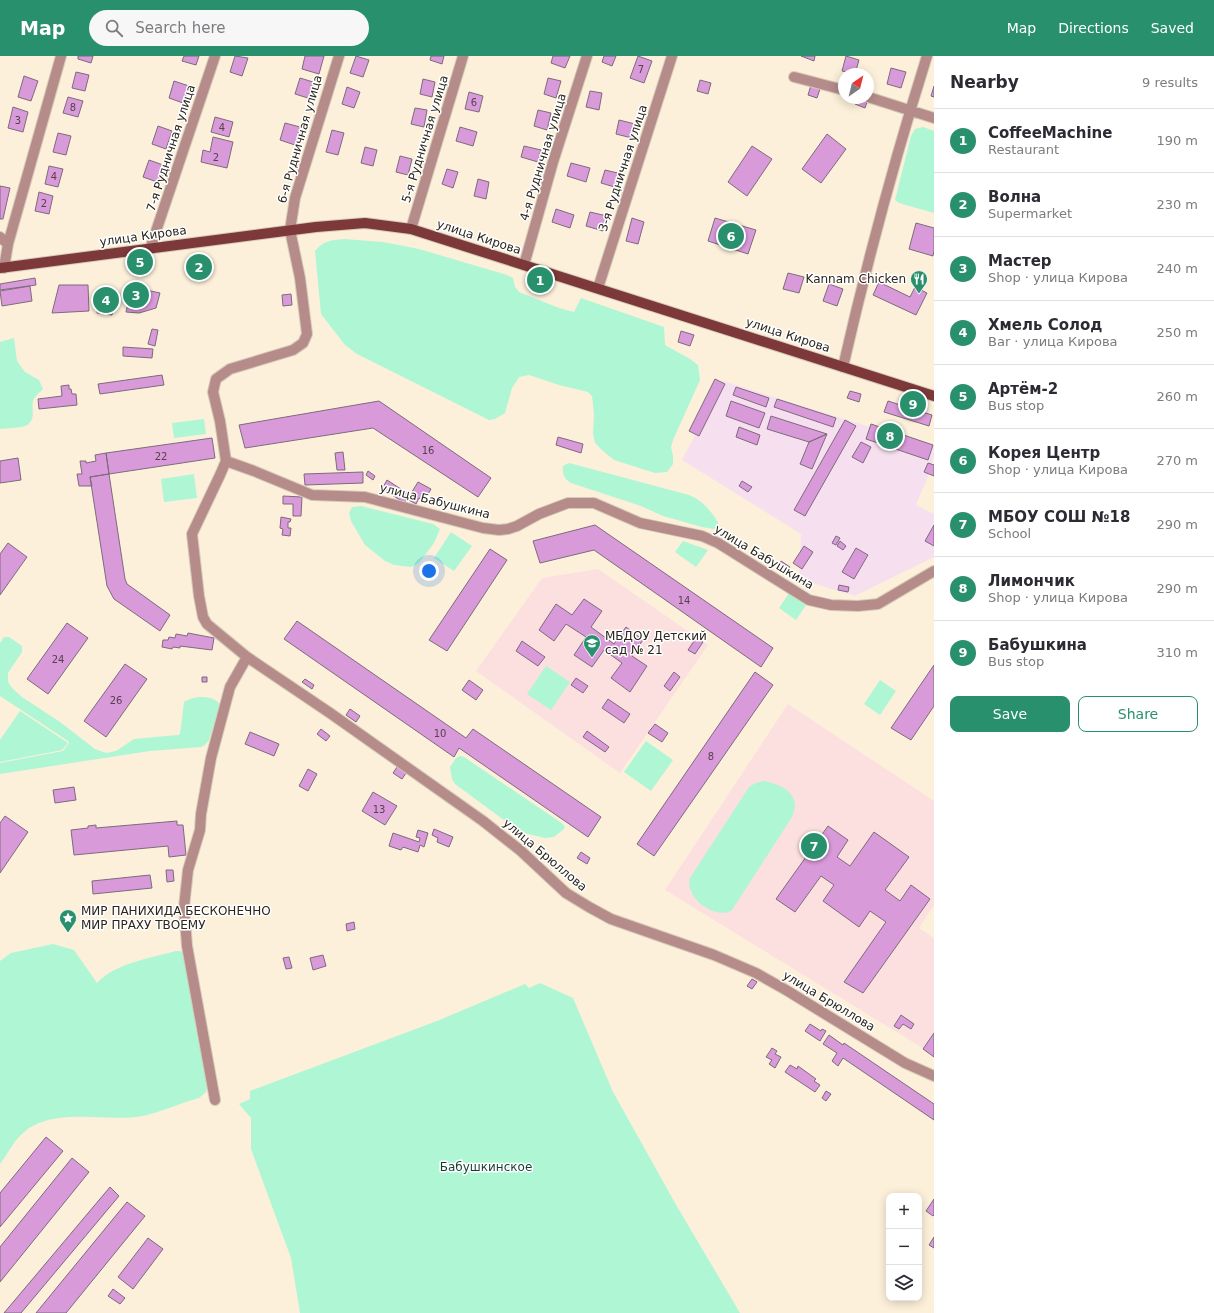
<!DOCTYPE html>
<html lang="en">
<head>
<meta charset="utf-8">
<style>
  body { margin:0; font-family:"DejaVu Sans",sans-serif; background:#f7f7f7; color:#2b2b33 }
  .controls { position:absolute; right:12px; bottom:12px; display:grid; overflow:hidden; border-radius:8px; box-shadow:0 2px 10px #0003 }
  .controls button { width:36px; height:36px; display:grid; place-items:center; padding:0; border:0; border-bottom:1px solid #e1e1e2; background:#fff; color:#2b2b33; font:20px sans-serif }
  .compass { position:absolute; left:838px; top:12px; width:36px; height:36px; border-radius:50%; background:#fff; box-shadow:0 2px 10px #0003; rotate:35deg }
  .you { position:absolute; left:429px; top:515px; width:14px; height:14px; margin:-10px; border:3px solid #fff; border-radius:50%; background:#1a73e8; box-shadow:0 0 0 6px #1a73e833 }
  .badge { display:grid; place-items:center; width:26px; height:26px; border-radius:50%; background:#29906d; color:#fff; font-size:13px; font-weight:700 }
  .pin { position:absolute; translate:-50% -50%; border:2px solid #fff; box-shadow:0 1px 4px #0006 }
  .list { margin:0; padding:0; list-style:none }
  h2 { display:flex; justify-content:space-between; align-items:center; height:52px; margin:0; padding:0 16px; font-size:17px }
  h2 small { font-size:13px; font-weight:400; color:#7c7c81 }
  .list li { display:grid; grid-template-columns:26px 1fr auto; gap:12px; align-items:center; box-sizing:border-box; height:64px; padding:0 16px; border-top:1px solid #e1e1e2 }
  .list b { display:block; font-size:15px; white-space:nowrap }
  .list p { margin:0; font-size:13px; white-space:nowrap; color:#7c7c81 }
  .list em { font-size:13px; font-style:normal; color:#7c7c81 }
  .actions { display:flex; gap:8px; padding:12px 16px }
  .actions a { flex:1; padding:9px 0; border:1px solid #29906d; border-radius:8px; text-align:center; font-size:14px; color:#29906d }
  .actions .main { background:#29906d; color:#fff }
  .icon { flex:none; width:22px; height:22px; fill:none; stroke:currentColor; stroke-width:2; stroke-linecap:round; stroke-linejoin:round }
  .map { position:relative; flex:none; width:934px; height:1257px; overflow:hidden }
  header { display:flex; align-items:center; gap:24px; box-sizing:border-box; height:56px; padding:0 20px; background:#29906d; color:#fff }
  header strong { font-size:19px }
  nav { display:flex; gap:22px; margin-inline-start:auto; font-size:14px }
  .search { width:280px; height:36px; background:#f7f7f7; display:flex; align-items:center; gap:10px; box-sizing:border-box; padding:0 14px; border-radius:22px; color:#7c7c81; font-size:15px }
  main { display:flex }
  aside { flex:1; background:#fff }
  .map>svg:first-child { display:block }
</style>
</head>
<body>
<header>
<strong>Map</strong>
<div class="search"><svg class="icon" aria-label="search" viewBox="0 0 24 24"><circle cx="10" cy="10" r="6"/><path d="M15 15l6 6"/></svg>Search here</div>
<nav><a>Map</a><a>Directions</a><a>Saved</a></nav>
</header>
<main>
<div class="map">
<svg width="934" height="1257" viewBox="0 0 934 1257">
  <rect width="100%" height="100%" fill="#fcf0da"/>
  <!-- commercial -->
  <path fill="#f6e0ef" d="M723 325 934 391V400L927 423 916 449 934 458V501L855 540 799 523 801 478 682 404Z"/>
  <!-- education -->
  <path fill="#fbe0df" d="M598 513 708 589 620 717 476 615 542 522Z
    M788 648 934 745V849L919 872 934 882V999L665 834Z"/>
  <!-- green -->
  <path fill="#aef6d4" d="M923 71 934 75V157L899 147 895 144 911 80 915 73Z
    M344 183 383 186 419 193 507 219 513 222 515 231 519 236 559 252 574 256 581 242 664 271 665 289 690 303 698 309 700 324 673 384 671 391 673 400V408L667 416 655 417 614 404 603 395 595 387 593 378 594 358 592 340 588 336 559 329 529 319 519 321 512 332 505 357 495 363 489 364 357 298 345 289 321 258 315 195C323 185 331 184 344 183Z
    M14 282 17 305 25 316 39 324 43 333C40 336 35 340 33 345 31 353 37 365 25 370 20 372 6 372 0 373V286Z
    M204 363 206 378 174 382 172 367Z
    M569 407 689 439C703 445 710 454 718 466V470L714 473 702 471 663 460 641 450 571 427C564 423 562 417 563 410Z
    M194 418 197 442 164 446 161 423Z
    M361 450 433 468 440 473 434 487 419 507 411 511 394 509 385 505 365 489 351 465 349 457 352 451Z
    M451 476 472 490 454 515 434 502Z
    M683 485 708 494 696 511 675 496Z
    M789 537 806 549 796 564 779 552Z
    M4 581H9L22 590V596L8 617V626L12 632 22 641 60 666 95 693 106 697 116 695 134 683 178 679 180 678 184 646C193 640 214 638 220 649L209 684 205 689 201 691 150 695 0 718V707L63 695 69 687 68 685 0 640V587Z
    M546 610 570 626 551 654 527 638Z
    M880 624 896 635 880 659 864 648Z
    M20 655 68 687 62 694 0 706V684Z
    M646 685 673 704 651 735 624 716Z
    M460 700 464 701 563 768 565 772 564 773 554 781 545 782 520 776 455 728 452 723 450 711 456 702Z
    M764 725C777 728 794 733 795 749 795 753 793 758 792 761L732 854C720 863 697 849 692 837 689 832 689 827 690 822L749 731 756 727Z
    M53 888 74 894 97 927C115 907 151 902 176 895H181L186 900 194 960 208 1027 206 1036 199 1042C181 1047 161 1056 143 1060 105 1067 53 1049 22 1078 13 1086 7 1099 0 1108V905L11 897Z
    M540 927 573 942 613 1036 675 1147 740 1257H300L291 1202 251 1093V1062L239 1048 250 1043V1035L437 965 525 928 529 932Z"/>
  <!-- building -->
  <path fill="#d99ada" stroke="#7c6b7c" d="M78 0H93L91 7 78 3Z
    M184 0H199L196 9 182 5Z
    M235 0 248 2 242 20 230 16Z
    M305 0H324L319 18 302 13Z
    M356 0 369 4 363 21 350 17Z
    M431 0H444L442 8 430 4Z
    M553 0H570L565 12 551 7Z
    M604 0H616L612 10 602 6Z
    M638 0 652 5 644 27 630 22Z
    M801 0H815L814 5Z
    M846 0 859 4 855 18 842 15Z
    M891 12 906 16 901 32 887 28Z
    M76 16 89 19 85 35 72 32Z
    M24 20 38 25 31 45 18 41Z
    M300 22 313 26 308 42 295 38Z
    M548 22 561 25 556 42 544 38Z
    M423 23 435 26 432 41 420 38Z
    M700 24 711 27 708 38 697 35Z
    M174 25 189 30 183 47 169 42Z
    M811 29 820 33 817 42 808 39Z
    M934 30V41L931 40Z
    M347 31 360 36 354 52 342 48Z
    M590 35 602 37 599 54 586 51Z
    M469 36 483 40 479 56 465 53Z
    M68 41 83 45 78 61 63 57Z
    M857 43 867 46 865 52 855 48Z
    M13 51 28 56 23 76 8 72Z
    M415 52 427 54 424 71 411 68Z
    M538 54 551 57 547 74 534 70Z
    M215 61 233 66 229 81 211 76Z
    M619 64 635 68 632 82 616 78Z
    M285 67 300 71 295 89 280 84Z
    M158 70 172 75 166 93 152 88Z
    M460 71 477 76 473 90 456 85Z
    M332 74 344 77 338 99 326 96Z
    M58 77 71 80 66 99 53 96Z
    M827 78 846 93 821 127 802 113Z
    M213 81 233 86 227 112 201 106 203 94 210 96Z
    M524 90 541 94 538 106 521 101Z
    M752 90 772 103 747 140 728 126Z
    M365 91 377 94 373 110 361 107Z
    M400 100 412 103 408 119 396 116Z
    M149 104 166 110 160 127 143 121Z
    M571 107 590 112 586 126 567 120Z
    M49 110 63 113 58 131 45 128Z
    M447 113 458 116 453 132 442 128Z
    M605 114 622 118 618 132 601 127Z
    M478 123 489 126 486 143 474 140Z
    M0 130 10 132 3 163H0Z
    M39 136 53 140 49 158 35 155Z
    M556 153 574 159 570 172 552 166Z
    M590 156 607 160 603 175 586 170Z
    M632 162 644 166 638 188 626 185Z
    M715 162 756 174 748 198 708 185Z
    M916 167 934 172V195L933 200 909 193Z
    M207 200 212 213 190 221 186 208Z
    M788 217 804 221 799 237 783 233Z
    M535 219 547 223 545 229 533 225Z
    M35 222 36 229 0 234V228Z
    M879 226 910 241 915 231 927 237 916 259 873 239Z
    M829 228 843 233 837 250 823 245Z
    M59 229H88L89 255 52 257Z
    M30 230 32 245 2 250 0 235Z
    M132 231 160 237 156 252 139 257 126 256Z
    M99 238 115 240 112 259 97 257Z
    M291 238 292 249 283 250 282 239Z
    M152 273 158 274 155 290 148 288Z
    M681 275 694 279 690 290 678 286Z
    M123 291 153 293 152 302 123 300Z
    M162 319 164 329 100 338 98 328Z
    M715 323 725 328 699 380 689 375Z
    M69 329V333H71L72 338H76L77 349 39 353 38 343 62 340 61 330Z
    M736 331 769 342 766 351 733 339Z
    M850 335 861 338 859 346 847 342Z
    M777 343 836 362 833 371 774 351Z
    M379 345 491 422 478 441 373 372 245 392 239 369Z
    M731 345 765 357 759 372 726 360Z
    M888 345 932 359 929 370 884 356Z
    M771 360 827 378 809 386 767 373Z
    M845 364 856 370 805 460 794 454Z
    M871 368 933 389 928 404 866 383Z
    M739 371 760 379 757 389 736 381Z
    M827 378 812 413 800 408 809 386Z
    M558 381 583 388 581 397 556 389Z
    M212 382 215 402 109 418 106 397Z
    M861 386 871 391 863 407 852 401Z
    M343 396 345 414H337L335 397Z
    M106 397 109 418 90 421 92 430H79L77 418H82L80 405H86V407L96 405 95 399Z
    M18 402 21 424 0 427V405Z
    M928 407 934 409V420L924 416Z
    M368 415 375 420 373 424 366 419Z
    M363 416V427L305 429 304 418Z
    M109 418 125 523 127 528 170 559 160 575 114 543 107 530 90 421Z
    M387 424 410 439 418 426 431 433 426 442 423 440 421 443 419 442 416 448 407 443 405 447 382 433Z
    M742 425 752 431 748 436 739 430Z
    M283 440 302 441 301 460H293V448H283Z
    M281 461 291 463 290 466H288V472H291L290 480 282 479 283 473 280 472Z
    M595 469 773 592 761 611 594 494 540 507 533 485Z
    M934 469V490L925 485Z
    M836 480 840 482 836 489 832 487Z
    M840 485 846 490 843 494 837 490Z
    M8 487 27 501 0 539V498Z
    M804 490 813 496 802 513 793 507Z
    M856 492 868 499 854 523 842 516Z
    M490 493 507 504 447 595 429 584Z
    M781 505 790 511 788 514 779 509Z
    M839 529 849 531 848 536 838 534Z
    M584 543 602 555 591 571 614 588 626 571 643 584 632 600 647 610 630 636 611 622 622 607 604 594 592 611 574 599 586 581 566 568 554 585 539 574 556 548 572 559Z
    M297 565 466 682 473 673 601 761 588 781 459 692 454 701 284 583Z
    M67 567 88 582 48 638 27 623Z
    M188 577 214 582 212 594 180 590V592L173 591 172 593 162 591 163 584H168L169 581 175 582 176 578 187 580Z
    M696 582 703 586 695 598 688 594Z
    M522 585 545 601 538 610 516 595Z
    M125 608 147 623 106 681 84 665Z
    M934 609V650L911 684 891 672Z
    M674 616 680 621 670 635 664 630Z
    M755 616 773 629 654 800 637 788Z
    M202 621H207V626H202Z
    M576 622 588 630 583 637 571 629Z
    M305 623 314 629 312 633 302 626Z
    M469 624 483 634 476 644 462 634Z
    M608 643 630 658 624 667 602 652Z
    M350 653 360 660 356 666 346 659Z
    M655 668 668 677 662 686 648 677Z
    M321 673 330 680 326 685 317 678Z
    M587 675 609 691 605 696 583 681Z
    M250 676 279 688 274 700 245 688Z
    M397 711 406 717 402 723 393 717Z
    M308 713 317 718 308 735 299 730Z
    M74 731 76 744 55 747 53 734Z
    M373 736 397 750 385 769 362 755Z
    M5 760 28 776 0 817V767Z
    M177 765V769H183L186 799 169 801 168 790 74 799 71 774 88 772V770L96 769V772Z
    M828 770 848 784 837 801 850 810 874 776 909 801 885 834 900 845 911 829 930 843 863 937 844 926 886 866 870 855 859 871 823 845 834 829 821 820 795 856 776 843Z
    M434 773 453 781 449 791 437 786 438 782 432 779Z
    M418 774 428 777 424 791 420 789 418 796 403 791 401 794 389 790 393 777 419 786 420 782 416 781Z
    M581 796 590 802 587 808 577 802Z
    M166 814H173L174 825 167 826Z
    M150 819 152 832 93 838 92 825Z
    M354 866 355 873 347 875 346 868Z
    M323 899 326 910 313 914 310 902Z
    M289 901 292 912 286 913 283 902Z
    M752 923 757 926 752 933 747 930Z
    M901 959 914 968 911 973 903 968 899 973 894 970Z
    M810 968 821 975 822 973 826 975 820 985 805 975Z
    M934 977V1001L923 993Z
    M829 979 843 989 844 987 934 1048V1064L843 1002 838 1010 832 1005 837 997 823 988Z
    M772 992 777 995 775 998 781 1001 775 1012 769 1008 772 1004 766 1001Z
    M790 1009 797 1013 798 1010 816 1023 814 1025 820 1029 815 1036 785 1016Z
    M826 1035 831 1038 826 1045 822 1042Z
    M46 1081 63 1095 0 1171V1137Z
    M72 1102 89 1116 0 1226V1191Z
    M110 1131 119 1140 21 1257H4Z
    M934 1143V1159L933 1160 926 1155Z
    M127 1146 145 1160 66 1257H36Z
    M934 1181V1192L929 1189Z
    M148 1182 163 1193 133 1233 118 1221Z
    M113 1233 125 1242 120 1248 108 1240Z"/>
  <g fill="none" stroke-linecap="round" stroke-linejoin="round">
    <!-- minor casing -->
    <g stroke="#d6cbb8" stroke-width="12">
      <path id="minor" d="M339 0 295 142 290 174 300 222 307 278 303 287 293 294 230 313 216 323 213 336 220 365 226 405 220 419 192 478 199 540 203 561 207 568 247 601 330 657 483 765 521 795 566 837 589 851 611 863 714 899 756 917 786 934 905 1007 934 1020
        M794 21 844 34
        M868 41 934 62
        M411 173 463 0
        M0 181 8 188
        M150 193 215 0
        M524 209 553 106 587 0
        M4 212 8 188 61 0
        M598 232 672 0
        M843 311C867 206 895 102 927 0
        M226 405 254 415 312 439 365 441 483 472 499 474 508 473 517 470 539 458 568 447H594L640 467 702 480 718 487 809 544 831 549 858 550 878 548 934 515
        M215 1044 187 890 184 851 188 814 200 774 201 758 211 702 230 631 247 601"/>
    </g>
    <!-- primary casing -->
    <g stroke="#d6cbb8" stroke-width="12">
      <path id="primary" d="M0 212 316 171 365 167 411 173 934 340"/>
    </g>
    <!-- minor -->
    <use href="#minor" stroke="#b68c8b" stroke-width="10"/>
    <!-- primary -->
    <use href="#primary" stroke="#7d3839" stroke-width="10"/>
  </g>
  <!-- icons -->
  <defs>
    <g id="restaurant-pin" transform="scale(0.9)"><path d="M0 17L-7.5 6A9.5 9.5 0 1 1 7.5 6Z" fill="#29906d" stroke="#fff"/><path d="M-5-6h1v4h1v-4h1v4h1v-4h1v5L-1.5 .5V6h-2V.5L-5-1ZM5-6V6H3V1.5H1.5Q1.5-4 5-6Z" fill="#fff"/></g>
    <g id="school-pin" transform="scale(0.9)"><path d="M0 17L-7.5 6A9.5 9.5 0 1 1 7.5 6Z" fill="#29906d" stroke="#fff"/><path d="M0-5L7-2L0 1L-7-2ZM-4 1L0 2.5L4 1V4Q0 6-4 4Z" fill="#fff"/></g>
    <g id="sight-pin" transform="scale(0.9)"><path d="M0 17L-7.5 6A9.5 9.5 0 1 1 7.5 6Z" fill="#29906d" stroke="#fff"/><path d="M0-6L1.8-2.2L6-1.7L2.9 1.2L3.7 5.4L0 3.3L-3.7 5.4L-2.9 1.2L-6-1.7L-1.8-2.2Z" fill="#fff"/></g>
  </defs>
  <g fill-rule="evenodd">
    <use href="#restaurant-pin" x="919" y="223"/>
    <use href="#school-pin" x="592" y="587"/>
    <use href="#sight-pin" x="68" y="862"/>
  </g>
  <g text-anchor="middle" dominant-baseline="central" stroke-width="3" stroke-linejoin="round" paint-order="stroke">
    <!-- number labels -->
    <g font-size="10" fill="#56424c">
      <text x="641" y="13">7</text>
      <text x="474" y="46">6</text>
      <text x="73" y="51">8</text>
      <text x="18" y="64">3</text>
      <text x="222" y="71">4</text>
      <text x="216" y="101">2</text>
      <text x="54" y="120">4</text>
      <text x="44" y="147">2</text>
      <text x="428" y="394">16</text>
      <text x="161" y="400">22</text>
      <text x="684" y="544">14</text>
      <text x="58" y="603">24</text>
      <text x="116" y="644">26</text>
      <text x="440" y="677">10</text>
      <text x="711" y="700">8</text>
      <text x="379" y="753">13</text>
    </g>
    <!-- street labels -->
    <g font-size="12" fill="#2a251d" stroke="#fff">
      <text transform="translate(300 83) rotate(-74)">6-я Рудничная улица</text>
      <text transform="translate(425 83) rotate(-73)">5-я Рудничная улица</text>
      <text transform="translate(171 92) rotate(-72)">7-я Рудничная улица</text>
      <text transform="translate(543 101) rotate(-73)">4-я Рудничная улица</text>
      <text transform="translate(623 112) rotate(-72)">3-я Рудничная улица</text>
      <text transform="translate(143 180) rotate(-8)">улица Кирова</text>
      <text transform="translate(479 181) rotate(18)">улица Кирова</text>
      <text transform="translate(788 279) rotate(18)">улица Кирова</text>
      <text transform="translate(435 445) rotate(14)">улица Бабушкина</text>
      <text transform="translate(764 501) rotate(31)">улица Бабушкина</text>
      <text transform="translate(545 799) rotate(40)">улица Брюллова</text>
      <text transform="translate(829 945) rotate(31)">улица Брюллова</text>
    </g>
    <!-- poi labels -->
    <g font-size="12" fill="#2a251d" stroke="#fff" text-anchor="start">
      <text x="906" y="223" text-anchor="end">Kannam Chicken</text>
      <text x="605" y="580">МБДОУ Детский<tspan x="605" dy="14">сад № 21</tspan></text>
      <text x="81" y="855">МИР ПАНИХИДА БЕСКОНЕЧНО<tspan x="81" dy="14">МИР ПРАХУ ТВОЕМУ</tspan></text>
    </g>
    <!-- park labels -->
    <g font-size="12" fill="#133e2d" stroke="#fff">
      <text x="486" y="1111">Бабушкинское</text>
    </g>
  </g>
</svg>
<div class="controls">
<button>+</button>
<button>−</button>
<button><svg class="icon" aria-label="layers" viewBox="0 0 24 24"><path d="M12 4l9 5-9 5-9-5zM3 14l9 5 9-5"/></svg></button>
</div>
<svg class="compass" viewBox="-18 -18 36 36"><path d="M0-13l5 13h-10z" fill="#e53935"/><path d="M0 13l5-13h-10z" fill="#7c7c81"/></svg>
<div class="you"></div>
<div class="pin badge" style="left:540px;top:224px">1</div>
<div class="pin badge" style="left:199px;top:211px">2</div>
<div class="pin badge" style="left:136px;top:239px">3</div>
<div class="pin badge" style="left:106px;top:244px">4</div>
<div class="pin badge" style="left:140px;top:206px">5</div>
<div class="pin badge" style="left:731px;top:180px">6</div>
<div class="pin badge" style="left:814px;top:790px">7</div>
<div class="pin badge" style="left:890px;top:380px">8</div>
<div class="pin badge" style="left:913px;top:348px">9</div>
</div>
<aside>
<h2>Nearby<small>9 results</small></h2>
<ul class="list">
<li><span class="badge">1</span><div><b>CoffeeMachine</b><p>Restaurant</p></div><em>190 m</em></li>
<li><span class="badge">2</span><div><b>Волна</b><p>Supermarket</p></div><em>230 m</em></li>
<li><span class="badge">3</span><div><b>Мастер</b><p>Shop · улица Кирова</p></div><em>240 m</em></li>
<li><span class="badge">4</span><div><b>Хмель Солод</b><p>Bar · улица Кирова</p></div><em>250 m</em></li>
<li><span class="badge">5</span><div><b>Артём-2</b><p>Bus stop</p></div><em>260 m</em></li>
<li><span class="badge">6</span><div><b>Корея Центр</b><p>Shop · улица Кирова</p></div><em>270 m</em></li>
<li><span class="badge">7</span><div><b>МБОУ СОШ №18</b><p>School</p></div><em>290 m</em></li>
<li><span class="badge">8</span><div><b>Лимончик</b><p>Shop · улица Кирова</p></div><em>290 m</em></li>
<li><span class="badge">9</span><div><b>Бабушкина</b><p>Bus stop</p></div><em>310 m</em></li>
</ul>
<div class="actions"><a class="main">Save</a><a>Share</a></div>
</aside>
</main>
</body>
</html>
